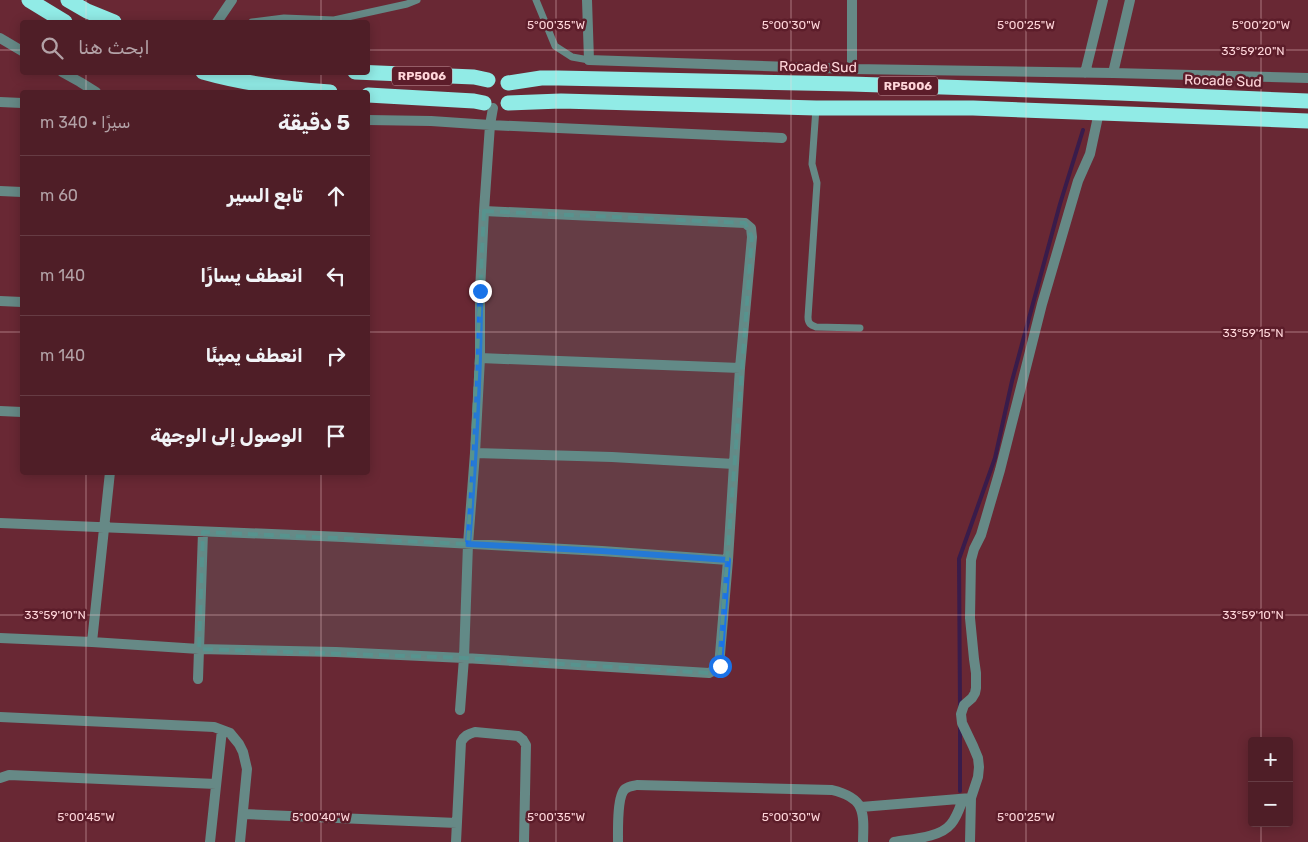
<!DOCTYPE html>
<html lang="ar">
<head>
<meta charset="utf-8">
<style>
  body { margin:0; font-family:Rubik,Cairo,sans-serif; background:#592b33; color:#f1f3f6; direction:rtl }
  .controls { position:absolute; right:15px; bottom:15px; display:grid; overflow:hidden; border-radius:5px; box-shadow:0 2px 12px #0003 }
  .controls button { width:45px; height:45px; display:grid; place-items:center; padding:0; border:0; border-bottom:1px solid #663c44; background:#4f1e27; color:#f1f3f6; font:25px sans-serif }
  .stop { position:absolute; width:15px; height:15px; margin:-11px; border:4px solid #1a73e8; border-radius:50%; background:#fff }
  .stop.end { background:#1a73e8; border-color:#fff; box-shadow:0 1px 5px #0008 }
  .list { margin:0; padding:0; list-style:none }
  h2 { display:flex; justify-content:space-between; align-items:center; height:65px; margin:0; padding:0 20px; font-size:21px }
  h2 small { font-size:16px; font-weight:400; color:#b3a2a7 }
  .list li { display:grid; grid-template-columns:32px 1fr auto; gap:15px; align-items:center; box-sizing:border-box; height:80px; padding:0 20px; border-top:1px solid #663c44 }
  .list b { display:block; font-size:19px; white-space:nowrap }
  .list em { font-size:16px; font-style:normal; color:#b3a2a7 }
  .icon { flex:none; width:28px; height:28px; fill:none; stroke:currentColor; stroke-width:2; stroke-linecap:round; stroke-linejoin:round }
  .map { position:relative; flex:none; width:1308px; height:842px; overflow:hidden; direction:ltr }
  .search { position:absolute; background:#4f1e27; box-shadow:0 2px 12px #0003; left:20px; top:20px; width:350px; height:55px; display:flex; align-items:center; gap:12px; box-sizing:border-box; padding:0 18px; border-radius:5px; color:#b3a2a7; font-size:19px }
  .panel { position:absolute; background:#4f1e27; box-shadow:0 2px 12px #0003; left:20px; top:90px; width:350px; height:385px; border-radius:5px; direction:rtl }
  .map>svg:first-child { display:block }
</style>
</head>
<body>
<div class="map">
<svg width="1308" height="842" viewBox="0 0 1308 842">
  <rect width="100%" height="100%" fill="#692834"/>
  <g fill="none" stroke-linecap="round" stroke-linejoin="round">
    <!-- stream -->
    <path stroke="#391c4b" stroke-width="4" d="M960 707 959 559 995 458 1012 381 1060 204 1083 130
      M960 726V791"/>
    <!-- lane -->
    <path stroke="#668986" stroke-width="7" d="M536 0 555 46 572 57 589 60
      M252 22 284 18 334 20 407 4 417 0
      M816 108 812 164 817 183 808 317C808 324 811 325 816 327L860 328"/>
    <!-- street -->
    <path stroke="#668986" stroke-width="10" d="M587 0 589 60 852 69 1113 73 1308 78
      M852 0V69
      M217 22 232 0
      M0 38 22 51
      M62 72 80 82 96 92
      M1085 73 1103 0
      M1113 73 1130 0
      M0 102 22 103
      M368 120 431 121 490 125 782 138
      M0 191 22 192
      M0 301 22 302
      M480 358 740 368
      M0 411 22 412
      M475 453 612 457 734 464
      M0 523 343 537 602 551 728 560
      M0 638 92 642 199 649 336 652 464 658 709 673 715 670 719 666 728 560 740 368 752 237 751 228 745 223 484 211
      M92 642 110 472
      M198 679 203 532
      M460 710 464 658 468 544 475 453 480 358V291L484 211 490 125 493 108
      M0 717 214 727 230 733 239 744 243 752 247 769 240 842
      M0 778 9 775 216 784
      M861 807 971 798
      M243 814 457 823
      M210 842 222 730
      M456 842 461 742C464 736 468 734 475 732L518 736 523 740 526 745 524 842
      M618 842C618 830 617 796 625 789 629 786 633 786 637 785L832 790C865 798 864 811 863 842
      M894 842C910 839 940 838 951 824 957 817 960 807 963 799
      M970 842 971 798 978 777 979 767 978 758 973 746 962 723 961 714 964 705 972 698 975 693 976 688V673L974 659 970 618 971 560 974 549 981 535 1000 470 1042 304 1078 181 1090 154 1099 112"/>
    <!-- highway -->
    <path stroke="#91ebe6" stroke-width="15" d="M29 0 65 22
      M68 0 87 11 114 22
      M203 72C245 84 287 89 330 92
      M355 72 474 77 488 80
      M508 83 541 78H558L851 84 1119 93 1308 101
      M368 95 474 101 484 103
      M508 103 561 101 816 108H973L1308 121"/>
  </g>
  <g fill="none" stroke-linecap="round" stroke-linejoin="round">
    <!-- route -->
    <path stroke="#1a73e8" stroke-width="6" d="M480 291C480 376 475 460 468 544L602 551 728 560 720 666"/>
  </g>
  <!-- marked area -->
  <path fill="#57938e" fill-opacity="0.2" stroke="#57938e" stroke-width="4" stroke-dasharray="10 6" stroke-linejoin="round" d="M484 211 745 223 752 237 719 666 709 673 464 658 199 649 203 532 468 544Z"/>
  <!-- ticks -->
  <path fill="none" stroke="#ffd6da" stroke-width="1" stroke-opacity="0.45" d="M86 0V22M321 0V22M556 0V842M791 0V842M1026 0V842M1261 0V741M0 50H22M368 50H1308M86 72V92M321 72V92M0 332H22M368 332H1308M86 472V842M321 472V842M0 615H1308M1261 823V842"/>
  <g text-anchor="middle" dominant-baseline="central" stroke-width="5" stroke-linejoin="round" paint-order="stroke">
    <!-- shield labels -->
    <g fill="#5c1d2a" stroke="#ce9ea5" stroke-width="1">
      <rect x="392" y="66.5" width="60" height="19" rx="4"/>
      <rect x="878" y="76.5" width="60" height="19" rx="4"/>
    </g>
    <g font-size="12" font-weight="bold" fill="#ffd6da">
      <text x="422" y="76">RP5006</text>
      <text x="908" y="86">RP5006</text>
    </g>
    <!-- street labels -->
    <g font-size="14" fill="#ffd6da" stroke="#5c1d2a">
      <text transform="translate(818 67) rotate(1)">Rocade Sud</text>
      <text transform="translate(1223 81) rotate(2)">Rocade Sud</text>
    </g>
  </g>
  <g font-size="12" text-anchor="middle" fill="#ffd6da" stroke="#5c1d2a" stroke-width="5" stroke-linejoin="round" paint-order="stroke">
    <text x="556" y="29">5°00'35"W</text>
    <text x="791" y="29">5°00'30"W</text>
    <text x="1026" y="29">5°00'25"W</text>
    <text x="1261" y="29">5°00'20"W</text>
    <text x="1253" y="55">33°59'20"N</text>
    <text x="1253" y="337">33°59'15"N</text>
    <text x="55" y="619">33°59'10"N</text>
    <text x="1253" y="619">33°59'10"N</text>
    <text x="86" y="821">5°00'45"W</text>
    <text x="321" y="821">5°00'40"W</text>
    <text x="556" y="821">5°00'35"W</text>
    <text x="791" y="821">5°00'30"W</text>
    <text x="1026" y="821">5°00'25"W</text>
  </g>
</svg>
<div class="controls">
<button>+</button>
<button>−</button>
</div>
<div class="stop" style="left:720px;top:666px"></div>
<div class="stop end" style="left:480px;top:291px"></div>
<div class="search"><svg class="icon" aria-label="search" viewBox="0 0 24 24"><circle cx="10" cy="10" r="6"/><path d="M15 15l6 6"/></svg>ابحث هنا</div>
<section class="panel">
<h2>5 دقيقة<small>سيرًا · 340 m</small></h2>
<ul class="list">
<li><svg class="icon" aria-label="ahead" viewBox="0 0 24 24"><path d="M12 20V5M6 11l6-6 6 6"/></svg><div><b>تابع السير</b></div><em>60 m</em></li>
<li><svg class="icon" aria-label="left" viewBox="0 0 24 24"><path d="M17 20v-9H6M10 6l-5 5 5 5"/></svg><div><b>انعطف يسارًا</b></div><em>140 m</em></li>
<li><svg class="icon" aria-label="right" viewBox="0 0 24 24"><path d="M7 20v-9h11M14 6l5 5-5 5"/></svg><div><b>انعطف يمينًا</b></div><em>140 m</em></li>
<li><svg class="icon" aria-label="arrive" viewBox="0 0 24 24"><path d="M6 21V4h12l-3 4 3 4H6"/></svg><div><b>الوصول إلى الوجهة</b></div></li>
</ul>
</section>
</div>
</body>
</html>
